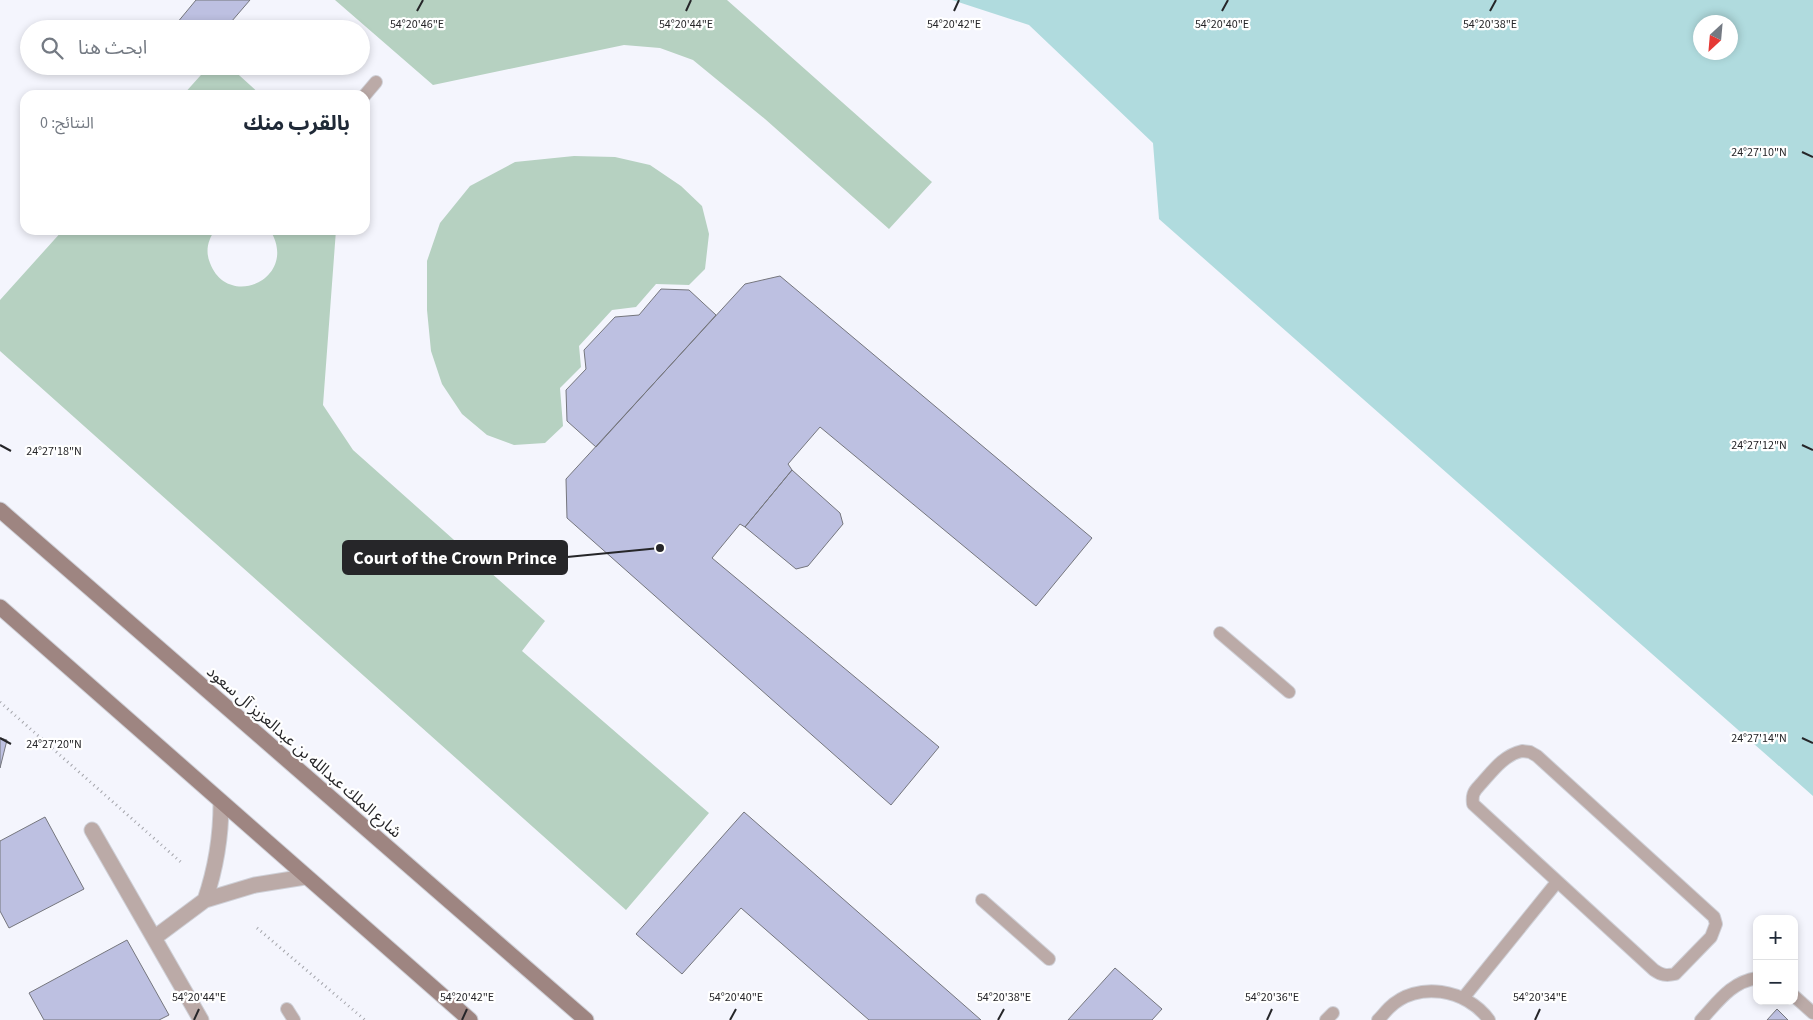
<!DOCTYPE html>
<html lang="ar">
<head>
<meta charset="utf-8">
<style>
  body { margin:0; font-family:"Source Sans 3","Noto Sans Arabic",sans-serif; background:#f6f6f7; color:#1f2937; direction:rtl }
  .controls { position:absolute; right:15px; bottom:15px; display:grid; overflow:hidden; border-radius:10px; box-shadow:0 2px 8px #0003 }
  .controls button { width:45px; height:45px; display:grid; place-items:center; padding:0; border:0; border-bottom:1px solid #e0e1e3; background:#fff; color:#1f2937; font:25px sans-serif }
  .compass { position:absolute; left:1693px; top:15px; width:45px; height:45px; border-radius:50%; background:#fff; box-shadow:0 2px 8px #0003; rotate:206deg }
  .list { margin:0; padding:0; list-style:none }
  h2 { display:flex; justify-content:space-between; align-items:center; height:65px; margin:0; padding:0 20px; font-size:21px }
  h2 small { font-size:16px; font-weight:400; color:#747a83 }
  .icon { flex:none; width:28px; height:28px; fill:none; stroke:currentColor; stroke-width:2; stroke-linecap:round; stroke-linejoin:round }
  .map { position:relative; flex:none; width:1813px; height:1020px; overflow:hidden; direction:ltr }
  .search { position:absolute; background:#fff; box-shadow:0 2px 8px #0003; left:20px; top:20px; width:350px; height:55px; display:flex; align-items:center; gap:12px; box-sizing:border-box; padding:0 18px; border-radius:28px; color:#747a83; font-size:19px }
  .panel { position:absolute; background:#fff; box-shadow:0 2px 8px #0003; left:20px; top:90px; width:350px; height:145px; border-radius:15px; direction:rtl }
  .map>svg:first-child { display:block }
</style>
</head>
<body>
<div class="map">
<svg width="1813" height="1020" viewBox="0 0 1813 1020">
  <rect width="100%" height="100%" fill="#f4f5fd"/>
  <!-- green -->
  <path fill="#b6d1c1" d="M335 0H727L932 182 889 229 765 119 693 60 660 48 624 45 433 85Z
    M209 66H229L261 95H183Z
    M574 156 615 157 650 165 681 186 702 206 709 234 705 269 689 285 656 284 636 307 612 310 579 346 581 367 560 388 563 426 545 443 514 445 487 435 462 414 442 384 431 351 427 310V261L440 223 470 186 515 162Z
    M63 230H215C208 240 205 251 210 263 228 311 300 278 270 230H336L323 405 353 450 545 621 522 651 709 813 626 910 0 351V300Z"/>
  <!-- water -->
  <path fill="#b0dbde" fill-rule="evenodd" d="M952 0H1813V796L1159 219 1153 143 1029 25ZM1700 22H1730V52H1700Z"/>
  <!-- building -->
  <path fill="#bdc0e1" stroke="#75767d" d="M196 0H250L225 29H172Z
    M780 276 1092 538 1036 606 820 427 788 464 792 470 745 527 740 524 712 558 939 747 891 805 567 518 566 479 745 284Z
    M661 289 689 290 716 315 596 447 567 421 566 390 586 369 584 350 615 317 639 315Z
    M792 470 840 513 843 524 808 566 796 569 745 527Z
    M0 738 7 740 0 768Z
    M744 812 981 1020H869L741 908 682 974 636 934Z
    M45 817 84 889 9 928 0 911V841Z
    M127 940 169 1015 159 1020H44L29 993Z
    M1115 968 1162 1009 1152 1020H1068Z
    M1777 1009 1788 1020H1767Z"/>
  <g fill="none" stroke-linecap="round" stroke-linejoin="round">
    <!-- service casing -->
    <g stroke="#cfd0d7" stroke-width="14">
      <path id="service" d="M365 95 376 82
        M1220 633 1289 692
        M1522 751 1530 752 1537 756 1714 917 1716 924 1711 937 1675 974C1666 976 1661 975 1654 970L1473 804C1472 796 1473 792 1479 786 1491 773 1503 755 1522 751Z
        M982 900 1049 959
        M1794 996 1813 1013
        M1464 997 1557 882
        M287 1009 294 1020
        M1326 1020 1333 1013
        M1378 1020C1382 1016 1385 1012 1389 1008 1417 980 1467 989 1489 1020
        M1701 1020C1718 1002 1731 982 1757 978"/>
    </g>
    <!-- minor casing -->
    <g stroke="#cfd0d7" stroke-width="17">
      <path id="minor" d="M92 830 201 1020
        M205 900C216 868 221 837 221 803
        M154 938 205 900 255 885 305 877"/>
    </g>
    <!-- secondary casing -->
    <g stroke="#cfd0d7" stroke-width="17">
      <path id="secondary" d="M0 510 586 1020
        M0 607 470 1020"/>
    </g>
    <!-- path -->
    <path stroke="#a5a6ac" stroke-width="3" stroke-dasharray="1 4" stroke-linecap="butt" d="M0 702 183 864
      M257 928 365 1020"/>
    <!-- service -->
    <use href="#service" stroke="#bbaaa7" stroke-width="12"/>
    <!-- minor -->
    <use href="#minor" stroke="#bbaaa7" stroke-width="15"/>
    <!-- secondary -->
    <use href="#secondary" stroke="#9e8581" stroke-width="15"/>
  </g>
  <!-- ticks -->
  <path fill="none" stroke="#262629" stroke-width="2" d="M417 11 423 0M686 11 691 0M954 11 959 0M1222 11 1228 0M1490 11 1496 0M1802 152 1813 157M0 445 11 451M1802 445 1813 450M0 738 11 744M1802 738 1813 743M194 1020 199 1009M462 1020 467 1009M730 1020 736 1009M998 1020 1004 1009M1267 1020 1272 1009M1535 1020 1540 1009"/>
  <g text-anchor="middle" dominant-baseline="central" stroke-width="4.5" stroke-linejoin="round" paint-order="stroke">
    <!-- street labels -->
    <g font-size="16" fill="#262629" stroke="#fff">
      <text transform="translate(304 752) rotate(41)">شارع الملك عبدالله بن عبدالعزيز آل سعود</text>
    </g>
  </g>
  <g font-size="12" text-anchor="middle" fill="#262629" stroke="#fff" stroke-width="4.5" stroke-linejoin="round" paint-order="stroke">
    <text x="417" y="28">54°20'46"E</text>
    <text x="686" y="28">54°20'44"E</text>
    <text x="954" y="28">54°20'42"E</text>
    <text x="1222" y="28">54°20'40"E</text>
    <text x="1490" y="28">54°20'38"E</text>
    <text x="1759" y="156">24°27'10"N</text>
    <text x="1759" y="449">24°27'12"N</text>
    <text x="54" y="455">24°27'18"N</text>
    <text x="1759" y="742">24°27'14"N</text>
    <text x="54" y="748">24°27'20"N</text>
    <text x="199" y="1001">54°20'44"E</text>
    <text x="467" y="1001">54°20'42"E</text>
    <text x="736" y="1001">54°20'40"E</text>
    <text x="1004" y="1001">54°20'38"E</text>
    <text x="1272" y="1001">54°20'36"E</text>
    <text x="1540" y="1001">54°20'34"E</text>
  </g>
  <!-- callouts -->
  <path fill="none" stroke="#262629" stroke-width="2" d="M660 548L567 557"/>
  <circle fill="#262629" stroke="#fff" stroke-width="2" cx="660" cy="548" r="5"/>
  <rect fill="#262629" stroke="#262629" stroke-width="2" x="343" y="541" width="224" height="33" rx="5"/>
  <g font-size="18" text-anchor="middle" font-weight="bold" fill="#fff">
    <text x="455" y="564">Court of the Crown Prince</text>
  </g>
</svg>
<div class="controls">
<button>+</button>
<button>−</button>
</div>
<svg class="compass" viewBox="-18 -18 36 36"><path d="M0-13l5 13h-10z" fill="#e53935"/><path d="M0 13l5-13h-10z" fill="#747a83"/></svg>
<div class="search"><svg class="icon" aria-label="search" viewBox="0 0 24 24"><circle cx="10" cy="10" r="6"/><path d="M15 15l6 6"/></svg>ابحث هنا</div>
<section class="panel">
<h2>بالقرب منك<small>النتائج: 0</small></h2>
<ul class="list">
</ul>
</section>
</div>
</body>
</html>
